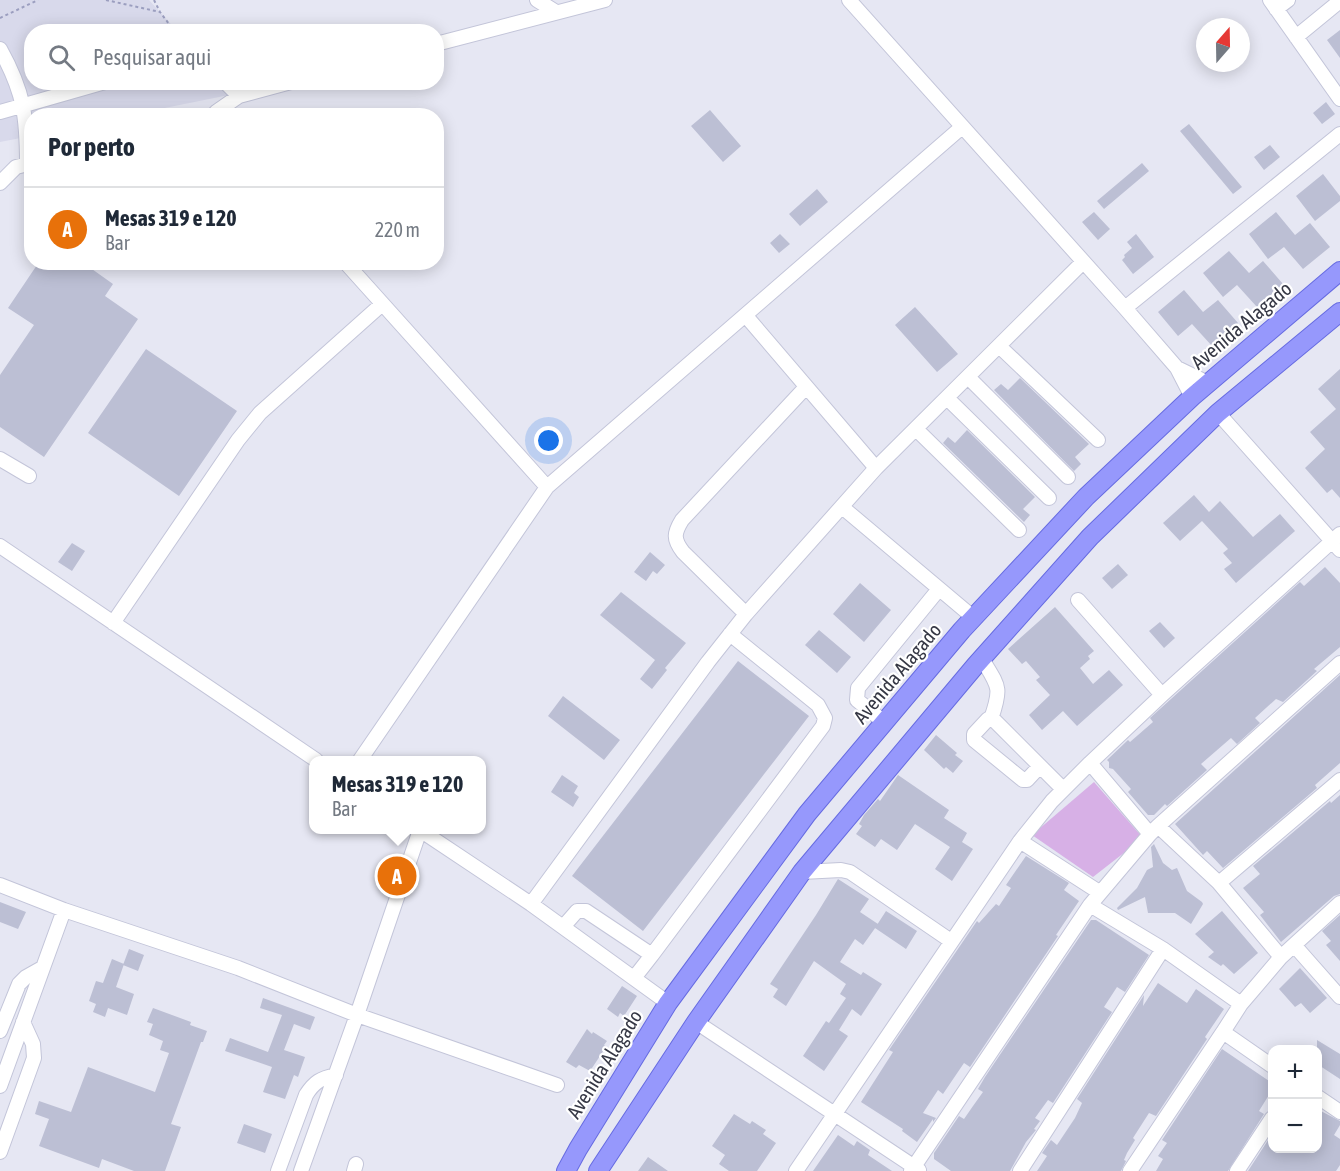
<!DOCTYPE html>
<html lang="pt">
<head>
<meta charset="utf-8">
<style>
  body { margin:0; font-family:"Asap Condensed",sans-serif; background:#f6f6f7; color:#1f2937 }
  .controls { position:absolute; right:18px; bottom:18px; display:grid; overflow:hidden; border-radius:12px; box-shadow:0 3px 15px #0003 }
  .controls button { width:54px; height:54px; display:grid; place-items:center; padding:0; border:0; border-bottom:2px solid #e0e1e3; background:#fff; color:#1f2937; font:30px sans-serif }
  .compass { position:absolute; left:1196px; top:18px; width:54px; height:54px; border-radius:50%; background:#fff; box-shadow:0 3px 15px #0003; rotate:20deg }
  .you { position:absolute; left:549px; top:441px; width:21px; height:21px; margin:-15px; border:4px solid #fff; border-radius:50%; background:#1a73e8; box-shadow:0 0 0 9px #1a73e833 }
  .badge { display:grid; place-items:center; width:39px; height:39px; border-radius:50%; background:#db2777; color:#fff; font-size:20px; font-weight:700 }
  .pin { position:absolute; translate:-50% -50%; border:3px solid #fff; box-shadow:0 2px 6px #0006 }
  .popup { position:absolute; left:309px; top:756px; width:177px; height:78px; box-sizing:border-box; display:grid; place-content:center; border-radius:12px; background:#fff; filter:drop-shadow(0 2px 4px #0005); font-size:20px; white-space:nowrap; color:#747a83 }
  .popup b { font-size:22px; color:#1f2937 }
  .popup::after { content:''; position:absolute; left:50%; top:100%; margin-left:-12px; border:12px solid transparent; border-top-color:#fff }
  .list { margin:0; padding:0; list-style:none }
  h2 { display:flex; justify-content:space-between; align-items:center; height:78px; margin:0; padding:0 24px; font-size:26px }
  h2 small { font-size:20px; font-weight:400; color:#747a83 }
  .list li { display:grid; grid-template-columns:39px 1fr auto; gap:18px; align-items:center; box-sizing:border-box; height:84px; padding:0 24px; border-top:2px solid #e0e1e3 }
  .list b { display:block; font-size:22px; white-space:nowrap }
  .list p { margin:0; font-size:20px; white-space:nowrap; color:#747a83 }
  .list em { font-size:20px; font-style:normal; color:#747a83 }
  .icon { flex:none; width:33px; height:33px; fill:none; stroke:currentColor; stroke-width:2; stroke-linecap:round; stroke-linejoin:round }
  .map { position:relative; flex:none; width:1340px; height:1171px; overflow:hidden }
  .search { position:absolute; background:#fff; box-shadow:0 3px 15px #0003; left:24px; top:24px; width:420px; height:66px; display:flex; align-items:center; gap:15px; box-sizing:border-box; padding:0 21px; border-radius:24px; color:#747a83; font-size:22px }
  .panel { position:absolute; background:#fff; box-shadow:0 3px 15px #0003; left:24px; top:108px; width:420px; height:162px; border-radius:24px }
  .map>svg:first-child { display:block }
</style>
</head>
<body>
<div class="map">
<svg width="1340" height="1171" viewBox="0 0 1340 1171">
  <rect width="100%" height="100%" fill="#e6e7f3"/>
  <!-- residential -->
  <path fill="#d8d9eb" d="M0 0H149L177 31 32 32V82L223 83 234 94 130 115 32 116 31 136 0 142Z"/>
  <!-- green -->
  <path fill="#d7b0e6" d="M1094 782 1143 838 1093 877 1032 835Z"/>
  <!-- building -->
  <path fill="#bcbfd4" d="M1340 30V58L1327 40Z
    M1326 102 1335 114 1322 124 1313 113Z
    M710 110 741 146 723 162 691 126Z
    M1189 124 1242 187 1233 194 1180 131Z
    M1270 145 1280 157 1264 170 1254 157Z
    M1142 163 1149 171 1104 209 1097 201Z
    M1323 174 1340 196V201L1315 221 1296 196Z
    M817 189 828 202 800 226 789 214Z
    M1094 212 1110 229 1098 240 1082 222Z
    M1276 212 1295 235 1310 223 1330 247 1303 269 1284 247 1268 259 1249 234Z
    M780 234 790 244 779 253 770 243Z
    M1136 234 1154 257 1133 274 1122 260 1125 257 1124 255 1132 248 1127 242Z
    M1229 251 1249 273 1263 261 1283 284 1257 307 1237 285 1223 297 1203 273Z
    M39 262H82L113 284 105 296 138 319 44 457 0 427V375L34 325 8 308Z
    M1184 290 1203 312 1218 300 1238 323 1212 346 1192 324 1178 336 1158 312Z
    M915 307 958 354 937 372 895 325Z
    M146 349 237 411 179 496 88 433Z
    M1340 369V498L1332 489 1327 493 1305 468 1325 449 1310 432 1336 409 1318 389Z
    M1020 378 1089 444 1075 457 1081 464 1074 471 994 390 1001 384 1008 390Z
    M967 430 1035 497 1023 509 1030 515 1024 522 943 443 948 437 955 443Z
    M1194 495 1209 512 1220 501 1253 537 1280 514 1295 531 1236 583 1224 569 1232 563 1223 553 1228 549 1202 521 1180 541 1163 523Z
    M72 543 85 551 72 571 58 562Z
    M650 552 665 565 657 574 653 571 646 581 634 572Z
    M1118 564 1128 575 1112 589 1102 578Z
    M1325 567 1340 583V647L1314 669 1317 671 1283 702 1276 699 1255 718 1260 723 1237 744 1231 738 1201 764 1207 770 1167 806 1165 804 1154 815H1148L1128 792 1131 789 1113 769 1109 768V762L1107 760 1128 740 1130 742 1153 722 1150 718 1300 582 1304 586Z
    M860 583 891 610 864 642 833 614Z
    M621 592 686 643 665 668 667 670 652 689 640 679 655 660 600 615Z
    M1055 607 1094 651 1088 656 1090 659 1080 668 1093 684 1109 670 1123 685 1077 726 1063 711 1042 730 1029 715 1050 695 1036 680 1040 677 1026 661 1022 664 1008 649Z
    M1160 622 1175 638 1164 648 1149 631Z
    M819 630 851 657 837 673 805 645Z
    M738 661 809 716 643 931 572 876Z
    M1340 675V763L1315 785 1317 788 1223 868 1207 851 1203 855 1175 824Z
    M563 696 620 740 604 760 548 716Z
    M936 735 957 753 955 755 963 761 953 773 946 767 944 769 924 750Z
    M562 775 578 786 574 793 579 797 573 807 551 792Z
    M898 775 949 810 944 818 967 833 962 842 973 849 952 881 935 869 950 847 915 824 897 850 881 839 875 847 856 834 862 826 859 824 864 815 878 799 880 801Z
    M1340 795V894L1334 896 1281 942 1260 915 1264 912 1243 888 1260 874 1253 866 1330 801 1331 803Z
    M1154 844 1163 863 1172 870 1177 868 1187 891 1202 902 1203 904 1191 924 1175 913H1148L1145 897 1118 910 1117 908 1137 888 1147 870 1153 867 1151 847Z
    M1026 856 1069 883 1064 890 1079 901 1056 935 1058 936 970 1067 964 1063 943 1094 938 1090 923 1113 936 1118 933 1122V1119L917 1142 902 1131 903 1129 861 1102 893 1052 889 1050 977 921 979 923 996 904 999 906 1011 888 1006 885Z
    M838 879 869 899 860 912 878 924 863 945 855 939 840 962 861 975 863 972 882 984 861 1016 852 1009 839 1030 848 1036 824 1071 803 1056 826 1021 829 1023 846 998 840 994 846 984 814 961 786 1006 773 997 778 989 770 984 816 915Z
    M0 902 26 912 18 929 0 922Z
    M886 911 917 931 906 949 875 928Z
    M1222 911 1258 953 1234 974 1223 964 1221 966 1208 957 1214 952 1195 934Z
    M1340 915V961L1326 945 1331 941 1322 931Z
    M1091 920H1096L1149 955 1125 992 1117 987 1104 1007 1112 1012 1053 1103 1048 1100 1035 1118 1040 1121 1034 1129 1036 1130 1026 1142 1010 1171H951L934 1159V1153L959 1116 964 1119 973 1106 983 1092 978 1089 985 1077Z
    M129 949 144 955 138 971 123 965Z
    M112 959 124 964 116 987 134 994 127 1015 108 1008 105 1017 93 1012 96 1004 89 1001 96 981 103 983Z
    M1300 968 1327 998 1310 1013 1301 1003 1295 1007 1279 989Z
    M1158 983 1187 1003 1196 989 1224 1009 1205 1037 1207 1039 1156 1116 1149 1113 1133 1138 1135 1140 1127 1153 1124 1160 1126 1161 1121 1171H1037L1047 1156 1042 1153 1051 1140 1057 1145 1075 1118 1082 1103 1077 1099 1144 995 1143 1006Z
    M622 986 637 996 624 1016 620 1013 618 1017 607 1009Z
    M263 998 315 1017 310 1030 294 1024 284 1050 305 1057 298 1077 294 1075 285 1099 263 1092 272 1067 225 1051 230 1038 268 1052 282 1015 260 1008Z
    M153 1008 191 1022 190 1025 207 1031 203 1042H201L171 1124 181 1127 165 1171H134L102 1159 99 1168 39 1146 49 1119 35 1114 39 1101 71 1112 88 1067 155 1092 169 1053 160 1050 163 1041 149 1035 153 1024 147 1022Z
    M587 1029 592 1034 593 1032 607 1041 604 1045 606 1047 590 1071 579 1065 576 1068 566 1062Z
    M1317 1040 1340 1054V1079L1317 1064Z
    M1222 1049 1272 1083V1090L1259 1111 1264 1114 1228 1171H1156L1163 1159 1158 1156 1167 1143 1162 1140Z
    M1317 1109 1340 1121V1125L1334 1135 1340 1139V1165L1336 1171H1248L1272 1134V1149H1317Z
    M734 1114 750 1124 752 1121 766 1130 763 1134 776 1143 757 1171H729L719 1164 725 1155 712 1146Z
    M244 1124 272 1134 265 1153 237 1143Z
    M838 1135 854 1146 857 1141 870 1150 868 1155 892 1171H813Z
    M648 1157 668 1171H638Z"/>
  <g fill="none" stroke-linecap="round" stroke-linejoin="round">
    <!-- minor casing -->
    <g stroke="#c3c5d9" stroke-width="16">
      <path id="minor" d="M537 0 556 12
        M849 0 1125 308 1177 368 1192 397
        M1270 0 1340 99
        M1276 9 1288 0
        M1296 37 1340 1
        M436 44 605 0
        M0 49C24 92 27 117 27 164
        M225 82 239 96
        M0 112 105 82
        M216 112 239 96 291 82
        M0 183 16 167 32 163
        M345 262 547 487
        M1125 308 1340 134
        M746 316 876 468
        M999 346 1098 440
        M1177 368 1208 383
        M968 377 1068 477
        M947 398 1049 498
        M1218 413 1340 550
        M916 429 1019 530
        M0 459 29 476
        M842 507 974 618
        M0 546 316 760
        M1078 600 1162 695
        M746 614 683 552C673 539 674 533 682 520L806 387
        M113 623 238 440 260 413 381 305
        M982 659C999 687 1002 687 991 719
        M884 722 857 700 858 688 939 589
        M360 760 547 487 962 127
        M1090 763 1150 834 1158 826 1219 883 1281 957 1294 945 1340 997
        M1040 766 1027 780H1023L974 740V734L988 719 994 720 1063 789
        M1158 826 1340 663
        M420 830 531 904 668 1003
        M1150 834 1090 905 1163 949 1241 1004
        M1020 841 1099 892
        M802 872 841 870 850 872 951 941
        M1219 883 1340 780
        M0 885 64 910 238 968 357 1015 557 1085
        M531 904 708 662 746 614 876 468 1083 262
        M563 927 577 911H586L652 955 823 726 825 718 818 705 730 634
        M1294 945 1340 903
        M634 978 652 955
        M696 1022 919 1170
        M0 1031 19 984 26 977 42 968
        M1272 1066 1223 1032 1241 1004 1281 957
        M0 1086 64 910
        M1318 1097 1340 1112
        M0 1152 34 1058 33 1044 23 1022
        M278 1171 306 1095C314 1082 321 1078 336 1075
        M301 1171 357 1015 420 830
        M354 1171 356 1164
        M796 1171 1020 841 1052 801 1090 763 1162 695 1340 534
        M911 1171 1090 905
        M1020 1171 1163 949
        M1130 1171 1223 1032
        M1237 1171 1272 1118"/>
    </g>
    <!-- major casing -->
    <g stroke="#666be1" stroke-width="20">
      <path id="major" d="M566 1171 578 1149 668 1003 807 814 962 630 1086 497 1192 397 1340 271
        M598 1171 696 1022 802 872 975 666 1090 537 1218 413 1340 312"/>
    </g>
    <!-- path -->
    <path stroke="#9b9ebf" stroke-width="2" stroke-dasharray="3 3" stroke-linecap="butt" d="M106 0 160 12
      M154 0 160 12 175 32
      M0 18 38 0"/>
    <!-- minor -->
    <use href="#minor" stroke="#fff" stroke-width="14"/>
    <!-- major -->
    <use href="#major" stroke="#9698fc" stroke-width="18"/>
  </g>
  <g text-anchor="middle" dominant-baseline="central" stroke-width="4.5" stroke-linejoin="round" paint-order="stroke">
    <!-- street labels -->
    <g font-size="20" fill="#363845" stroke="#fff">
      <text transform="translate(1241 325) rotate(-40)">Avenida Alagado</text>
      <text transform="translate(897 673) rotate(-50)">Avenida Alagado</text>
      <text transform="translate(604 1064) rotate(-58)">Avenida Alagado</text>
    </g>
  </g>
</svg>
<div class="controls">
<button>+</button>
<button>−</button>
</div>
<svg class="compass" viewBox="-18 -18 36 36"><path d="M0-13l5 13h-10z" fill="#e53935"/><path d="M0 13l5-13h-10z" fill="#747a83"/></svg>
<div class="you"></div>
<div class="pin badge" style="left:397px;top:876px;background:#e8710a">A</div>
<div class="popup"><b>Mesas 319 e 120</b>Bar</div>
<div class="search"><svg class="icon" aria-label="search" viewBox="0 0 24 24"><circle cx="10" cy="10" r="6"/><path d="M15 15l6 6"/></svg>Pesquisar aqui</div>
<section class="panel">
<h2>Por perto<small></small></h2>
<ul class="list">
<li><span class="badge" style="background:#e8710a">A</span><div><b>Mesas 319 e 120</b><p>Bar</p></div><em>220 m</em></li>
</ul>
</section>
</div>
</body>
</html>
